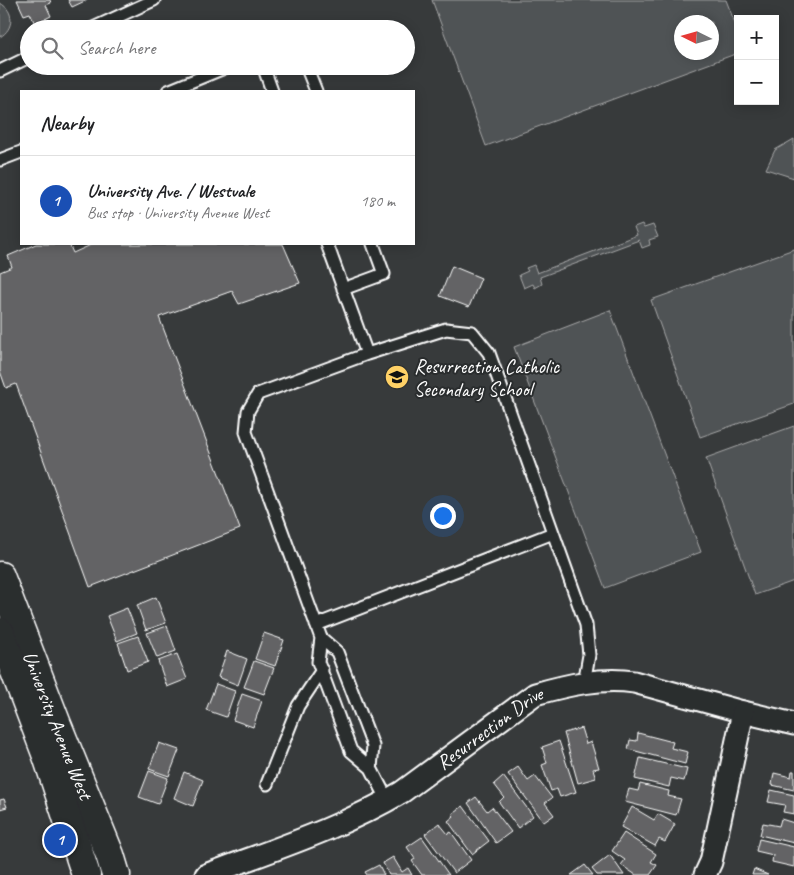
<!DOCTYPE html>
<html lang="en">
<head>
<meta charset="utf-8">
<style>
  body { margin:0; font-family:Caveat,sans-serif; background:#f6f6f6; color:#202124 }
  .controls { position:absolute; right:15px; top:15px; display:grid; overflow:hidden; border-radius:0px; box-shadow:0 2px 12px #0003 }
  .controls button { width:45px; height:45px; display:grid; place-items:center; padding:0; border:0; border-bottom:1px solid #e0e0e0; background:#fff; color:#202124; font:25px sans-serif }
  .compass { position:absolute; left:674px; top:15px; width:45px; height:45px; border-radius:50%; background:#fff; box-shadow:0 2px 12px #0003; rotate:275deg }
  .you { position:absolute; left:442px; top:515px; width:18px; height:18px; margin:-12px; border:4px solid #fff; border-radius:50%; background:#1a73e8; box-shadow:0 0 0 8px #1a73e833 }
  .badge { display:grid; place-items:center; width:32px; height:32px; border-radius:50%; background:#847042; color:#fff; font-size:16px; font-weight:700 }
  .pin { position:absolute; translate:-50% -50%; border:2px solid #fff; box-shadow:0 1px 5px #0006 }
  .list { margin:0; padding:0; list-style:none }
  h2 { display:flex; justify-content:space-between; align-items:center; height:65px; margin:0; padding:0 20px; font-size:21px }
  h2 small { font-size:16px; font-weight:400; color:#757577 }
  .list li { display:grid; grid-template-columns:32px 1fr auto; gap:15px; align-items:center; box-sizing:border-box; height:90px; padding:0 20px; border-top:1px solid #e0e0e0 }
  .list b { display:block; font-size:19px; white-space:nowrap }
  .list p { margin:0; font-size:16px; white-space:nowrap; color:#757577 }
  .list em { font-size:16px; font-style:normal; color:#757577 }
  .icon { flex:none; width:28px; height:28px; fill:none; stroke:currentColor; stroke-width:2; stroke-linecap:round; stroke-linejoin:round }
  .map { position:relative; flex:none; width:794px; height:875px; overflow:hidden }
  .search { position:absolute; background:#fff; box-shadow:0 2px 12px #0003; left:20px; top:20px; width:395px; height:55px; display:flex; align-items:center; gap:12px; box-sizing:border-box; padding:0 18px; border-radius:28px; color:#757577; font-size:19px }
  .panel { position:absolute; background:#fff; box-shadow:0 2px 12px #0003; left:20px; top:90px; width:395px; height:155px; border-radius:0px }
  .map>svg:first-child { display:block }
</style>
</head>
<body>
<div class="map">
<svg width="794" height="875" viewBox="0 0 794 875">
  <rect width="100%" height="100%" fill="#373a3b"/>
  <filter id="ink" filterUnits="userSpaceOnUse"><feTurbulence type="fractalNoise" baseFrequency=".02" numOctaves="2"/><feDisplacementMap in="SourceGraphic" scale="10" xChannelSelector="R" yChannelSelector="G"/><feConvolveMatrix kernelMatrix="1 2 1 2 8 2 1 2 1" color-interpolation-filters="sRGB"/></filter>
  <g filter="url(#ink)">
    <!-- green -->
    <path fill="#505354" stroke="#a8a9aa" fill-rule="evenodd" d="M432 0H726L738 31V53L486 146ZM682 22H712V52H682Z
      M0 3C15 11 14 29 0 37Z
      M794 139V178L766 169 775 150Z
      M642 224 644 228 653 225 658 237 649 240 650 245 642 248 639 240 540 277 542 284 535 288 533 284 524 288 519 275 528 271 526 268 534 265 537 273 637 235 634 227Z
      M794 249V404L700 437 651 300Z
      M610 310 701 552 605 588 514 347Z
      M794 426V581L755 595 706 458Z"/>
    <!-- building -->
    <path fill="#636465" stroke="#fff" d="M17 0H50L51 3 46 5 51 16 35 24 30 13 24 15Z
      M68 0H87L72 7Z
      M36 244H69L73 253 93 244H283L300 283 239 304 232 291 159 317 240 529 90 587 16 384 6 388 0 371V272L12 267 8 256Z
      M452 266 481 278 469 307 440 296Z
      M156 597 166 623 146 630 137 605Z
      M127 608 137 633 117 641 107 616Z
      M167 626 176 651 157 658 147 633Z
      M264 633 284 640 275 666 255 659Z
      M138 636 148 662 127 670 118 643Z
      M227 651 247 659 238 685 218 677Z
      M177 654 187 679 167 687 158 661Z
      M254 661 274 668 264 694 244 687Z
      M216 684 235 691 226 717 206 710Z
      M242 694 262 701 253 727 233 720Z
      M581 728 586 744 591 742 599 768 593 769 596 778 578 783 564 733Z
      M638 733 673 742 671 748 688 752 685 764 628 749 630 740 637 741Z
      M559 741 576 792 560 797 557 789 551 791 542 765 547 763 542 747Z
      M159 743 179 750 169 776 149 769Z
      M640 758 687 769 684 781 671 778 669 787 635 779Z
      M518 767 528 781 535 776 552 798 545 803 554 815 544 822 508 774Z
      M149 771 168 778 158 804 139 797Z
      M792 771H794V790L772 785 774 773 791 777Z
      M184 772 203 780 193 806 174 798Z
      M503 776 533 816 518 828 499 802 504 797 494 784Z
      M640 784 669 791 668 796 681 799 676 815 625 802 629 789 638 791Z
      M771 790 794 795V814L783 812 785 805 768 802Z
      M476 797 487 811 492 807 511 832 496 843 468 803Z
      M4 799 7 807 0 809V800Z
      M463 806 489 841 472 854 448 821 454 816 452 814Z
      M632 807 654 820 658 814 675 824 665 842 659 839 655 846 621 827Z
      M781 819 794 823V843L760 835 763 823 779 826Z
      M439 823 448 834 451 832 471 860 454 873 425 834Z
      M624 833 656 854 651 862 657 865 650 875H636L621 865 625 860 612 851Z
      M422 837 449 875H422L412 861 415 859 407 847Z
      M759 839 794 847V867L772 862 773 855 756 851Z
      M610 855 624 875H597L592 869Z
      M393 857 402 872 408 868 412 875H389L383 863Z
      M379 865 384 875H367L365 872Z
      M585 865 593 875H571Z
      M754 869 768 875H752Z"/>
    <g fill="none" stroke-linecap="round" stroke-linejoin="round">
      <!-- service casing -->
      <g stroke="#fff" stroke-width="15">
        <path id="service" d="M91 29 154 0
          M263 66 272 91
          M306 66 316 91
          M0 71 29 57
          M168 91 229 66
          M0 160 21 152
          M327 244 367 354
          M343 289 384 274 373 244
          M316 625 553 533
          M321 638 337 652 373 746 371 768 388 801
          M371 768 351 751 318 662 321 638 246 432 248 411 258 394 367 354 446 329 472 332 489 353 586 625 589 655 584 683
          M267 784 298 706 322 670"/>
      </g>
      <!-- minor casing -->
      <g stroke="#fff" stroke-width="25">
        <g id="minor">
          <path id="s1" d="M206 875C272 850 342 828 402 792L535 694C567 685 601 677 634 682L743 712 794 724"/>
          <path d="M705 875 711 862 743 712"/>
        </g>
      </g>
      <!-- secondary casing -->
      <g stroke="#fff" stroke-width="31">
        <g id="secondary">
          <path id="s2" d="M0 576 56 722 110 855 116 875"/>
          <path d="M0 632 47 756 86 875"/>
        </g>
      </g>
      <!-- service -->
      <use href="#service" stroke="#2a2d2e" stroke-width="11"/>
      <!-- minor -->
      <use href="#minor" stroke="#2a2d2e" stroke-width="21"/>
      <!-- secondary -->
      <use href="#secondary" stroke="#2a2d2e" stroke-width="28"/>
    </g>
  </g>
  <!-- icons -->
  <defs>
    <g id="school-disc" transform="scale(1.25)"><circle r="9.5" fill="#ffd166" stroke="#2a2d2e"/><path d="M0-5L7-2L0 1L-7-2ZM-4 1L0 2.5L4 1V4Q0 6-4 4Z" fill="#111"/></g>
  </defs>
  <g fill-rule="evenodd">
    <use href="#school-disc" x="397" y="377"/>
  </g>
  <g text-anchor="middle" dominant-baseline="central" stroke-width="4" stroke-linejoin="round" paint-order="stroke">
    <!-- poi labels -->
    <g font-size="20" fill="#fff" stroke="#2a2d2e" text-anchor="start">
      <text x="414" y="366">Resurrection Catholic<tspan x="414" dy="23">Secondary School</tspan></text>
    </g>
    <!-- street labels -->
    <g font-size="20" fill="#fff" stroke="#2a2d2e">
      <text stroke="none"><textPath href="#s2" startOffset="160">University Avenue West</textPath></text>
      <text stroke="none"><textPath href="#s1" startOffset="322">Resurrection Drive</textPath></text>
    </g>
  </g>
</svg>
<div class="controls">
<button>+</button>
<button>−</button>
</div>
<svg class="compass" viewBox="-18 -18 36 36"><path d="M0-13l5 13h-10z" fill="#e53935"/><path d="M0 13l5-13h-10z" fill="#757577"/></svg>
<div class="you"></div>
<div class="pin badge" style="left:60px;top:840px;background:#1a4fb4">1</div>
<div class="search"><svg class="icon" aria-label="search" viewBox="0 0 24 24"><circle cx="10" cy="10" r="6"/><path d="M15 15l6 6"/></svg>Search here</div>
<section class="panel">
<h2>Nearby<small></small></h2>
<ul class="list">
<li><span class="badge" style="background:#1a4fb4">1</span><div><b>University Ave. / Westvale</b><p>Bus stop · University Avenue West</p></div><em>180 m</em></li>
</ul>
</section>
</div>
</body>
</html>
